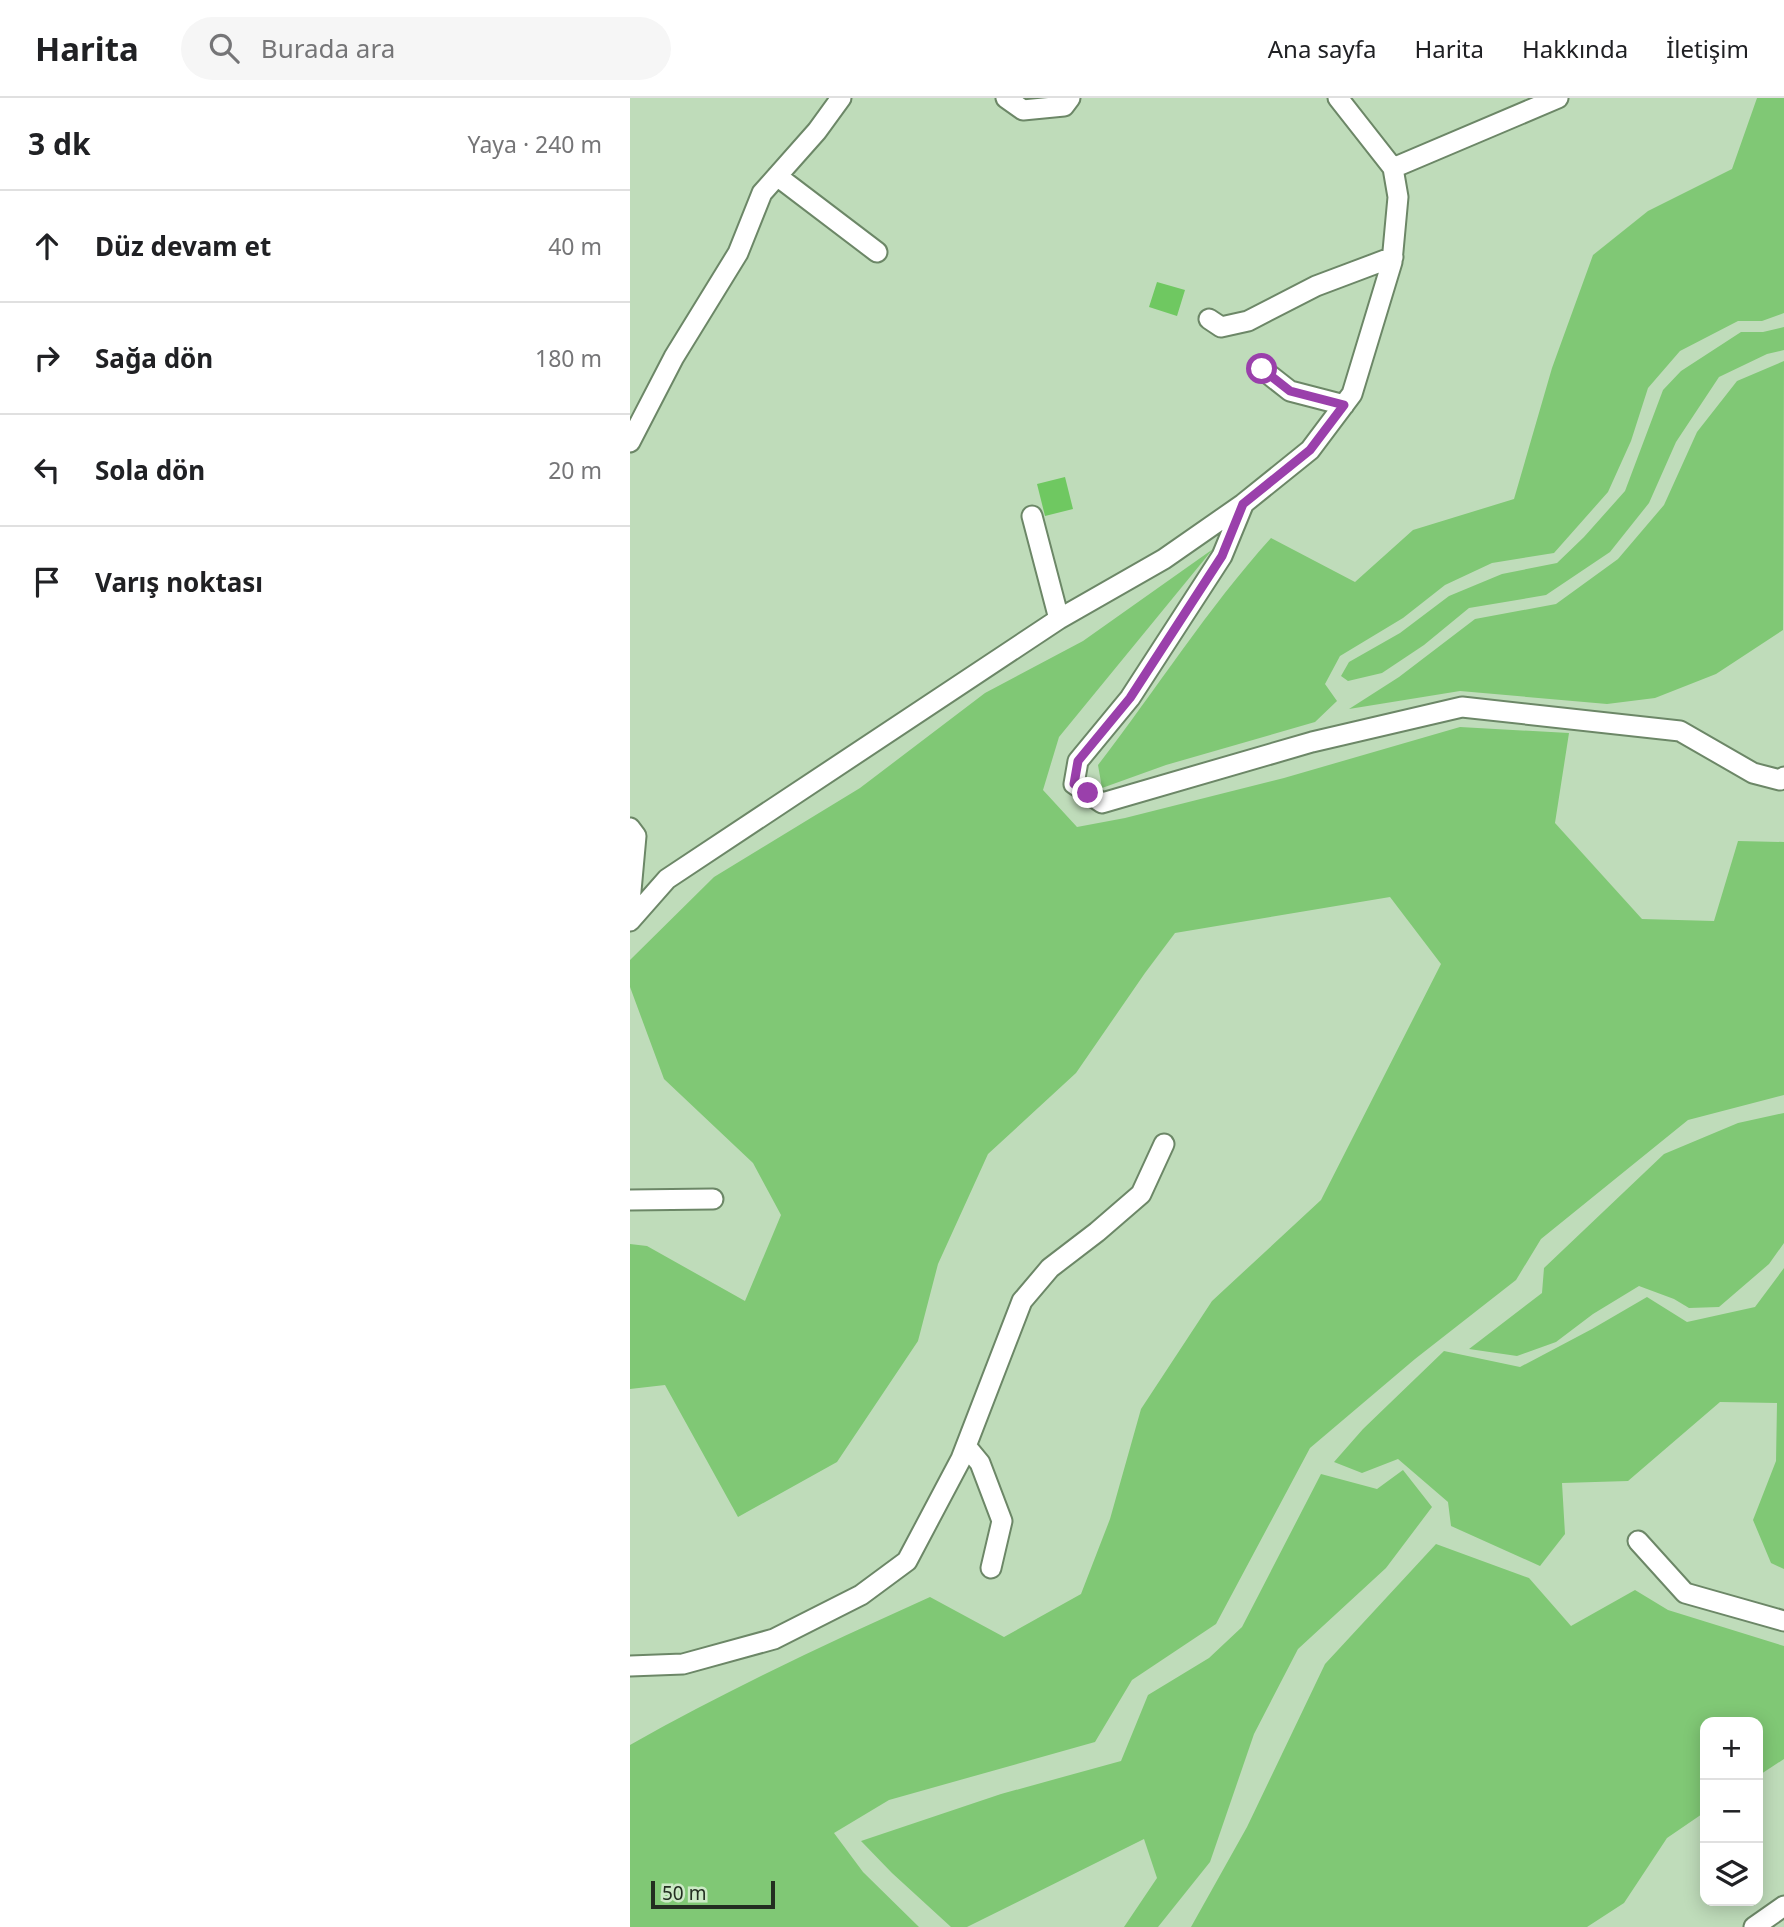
<!DOCTYPE html>
<html lang="tr">
<head>
<meta charset="utf-8">
<style>
  body { margin:0; font-family:"Noto Sans",sans-serif; background:#f6f6f6; color:#202124 }
  .controls { position:absolute; right:21px; bottom:21px; display:grid; overflow:hidden; border-radius:14px; box-shadow:0 4px 18px #0003 }
  .controls button { width:63px; height:63px; display:grid; place-items:center; padding:0; border:0; border-bottom:2px solid #e0e0e0; background:#fff; color:#202124; font:35px sans-serif }
  .scale { position:absolute; left:21px; bottom:18px; width:124px; box-sizing:border-box; padding-left:7px; border:4px solid #232e21; border-top:0; font-size:19px; line-height:24px; white-space:nowrap; color:#232e21; -webkit-text-stroke:5px #cceac6; paint-order:stroke }
  .stop { position:absolute; width:21px; height:21px; margin:-16px; border:5px solid #9a40ab; border-radius:50%; background:#fff }
  .stop.end { background:#9a40ab; border-color:#fff; box-shadow:0 2px 7px #0008 }
  .list { margin:0; padding:0; list-style:none }
  h2 { display:flex; justify-content:space-between; align-items:center; height:91px; margin:0; padding:0 28px; font-size:30px }
  h2 small { font-size:23px; font-weight:400; color:#757577 }
  .list li { display:grid; grid-template-columns:46px 1fr auto; gap:21px; align-items:center; box-sizing:border-box; height:112px; padding:0 28px; border-top:2px solid #e0e0e0 }
  .list b { display:block; font-size:26px; white-space:nowrap }
  .list em { font-size:23px; font-style:normal; color:#757577 }
  .icon { flex:none; width:38px; height:38px; fill:none; stroke:currentColor; stroke-width:2; stroke-linecap:round; stroke-linejoin:round }
  .map { position:relative; flex:none; width:1154px; height:1829px; overflow:hidden }
  header { display:flex; align-items:center; gap:42px; box-sizing:border-box; height:98px; padding:0 35px; background:#fff; border-bottom:2px solid #e0e0e0 }
  header strong { font-size:33px }
  nav { display:flex; gap:38px; margin-inline-start:auto; font-size:24px }
  .search { width:490px; height:63px; background:#f6f6f6; display:flex; align-items:center; gap:18px; box-sizing:border-box; padding:0 24px; border-radius:38px; color:#757577; font-size:26px }
  main { display:flex }
  aside { flex:1; background:#fff }
  .map>svg:first-child { display:block }
</style>
</head>
<body>
<header>
<strong>Harita</strong>
<div class="search"><svg class="icon" aria-label="search" viewBox="0 0 24 24"><circle cx="10" cy="10" r="6"/><path d="M15 15l6 6"/></svg>Burada ara</div>
<nav><a>Ana sayfa</a><a>Harita</a><a>Hakkında</a><a>İletişim</a></nav>
</header>
<main>
<aside>
<h2>3 dk<small>Yaya · 240 m</small></h2>
<ul class="list">
<li><svg class="icon" aria-label="ahead" viewBox="0 0 24 24"><path d="M12 20V5M6 11l6-6 6 6"/></svg><div><b>Düz devam et</b></div><em>40 m</em></li>
<li><svg class="icon" aria-label="right" viewBox="0 0 24 24"><path d="M7 20v-9h11M14 6l5 5-5 5"/></svg><div><b>Sağa dön</b></div><em>180 m</em></li>
<li><svg class="icon" aria-label="left" viewBox="0 0 24 24"><path d="M17 20v-9H6M10 6l-5 5 5 5"/></svg><div><b>Sola dön</b></div><em>20 m</em></li>
<li><svg class="icon" aria-label="arrive" viewBox="0 0 24 24"><path d="M6 21V4h12l-3 4 3 4H6"/></svg><div><b>Varış noktası</b></div></li>
</ul>
</aside>
<div class="map">
<svg width="1154" height="1829" viewBox="0 0 1154 1829">
  <rect width="100%" height="100%" fill="#bfdcba"/>
  <!-- green -->
  <path fill="#80c875" d="M1127 0H1154V215L1132 223H1108L1050 253 1018 290 1001 343 978 394 924 455 862 465 815 487 773 520 710 558 695 586 707 603 685 624 536 667 472 690 468 667C526 592 577 511 641 440L725 484 783 432 884 401 922 270 963 157 1018 113 1102 71Z
    M1154 229V252L1137 256 1089 279 1046 344 1019 405 980 454 916 497 839 510 794 547 752 575 718 583 711 578 719 564 770 535 819 498 872 476 927 465 954 439 995 393 1033 292 1051 273 1111 234H1133Z
    M1154 263 1153 532 1086 576 1025 600 977 606 830 593 719 611 769 579 845 521 926 506 988 461 1034 407 1067 334 1107 283Z
    M583 451 429 639 413 692 447 729 495 720 654 680 830 629 939 635 925 725 1012 821 1084 823 1108 743 1154 744V997L1058 1022 911 1141 886 1182 785 1261 680 1350 586 1526 502 1582 465 1644 259 1702 204 1735 233 1774 289 1829H0V1647C97 1592 198 1545 300 1499L374 1539 451 1496 480 1421 511 1311 582 1203 691 1102 811 866 760 799 545 835 515 875 446 975 358 1056 308 1166 288 1243 207 1364 108 1419 35 1287 0 1291V1146L17 1148 115 1203 151 1117 123 1065 34 981 0 889V862L84 779 230 690 355 595 453 543Z
    M1154 1015V1145L1139 1166 1089 1209 1059 1210 1044 1201 1009 1188 963 1216 926 1244 887 1258 839 1251 912 1195 914 1170 1034 1056 1108 1025Z
    M1154 1170V1471L1141 1465 1123 1422 1146 1363 1147 1305 1090 1304 998 1383 932 1385 935 1436 910 1468 821 1428 818 1404 768 1361 732 1375 704 1364 733 1331 814 1253 890 1269 962 1231 1017 1199 1057 1224 1125 1209Z
    M773 1372 802 1409 756 1470 668 1551 624 1636 580 1764 528 1829H494L527 1780 514 1741 337 1829H321L262 1775 231 1743 371 1696 491 1663 518 1597 579 1560 612 1529 691 1376 747 1391Z
    M806 1446 899 1480 941 1528 1005 1492 1038 1512 1154 1548V1661L1128 1678V1624H1075V1714L1037 1740 994 1805 957 1829H561L617 1729 695 1566Z"/>
  <!-- building -->
  <path fill="#6fc861" d="M527 184 555 192 547 218 519 209Z
    M435 379 443 411 415 418 407 386Z"/>
  <g fill="none" stroke-linecap="round" stroke-linejoin="round">
    <!-- minor casing -->
    <g stroke="#6c8767" stroke-width="23">
      <path id="minor" d="M376 0 393 12 434 8 440 0
        M763 70 928 0
        M147 78 247 154
        M579 221 591 229 618 223 686 188 763 159
        M632 271 660 293 714 307
        M0 344 44 259 108 155 132 95 187 33 211 0
        M613 407 592 458 500 600 448 663 444 686 472 705 682 644 832 609 1050 633 1123 675 1150 682 1154 679
        M402 418 429 521
        M0 730 6 738 0 804
        M0 823 37 781 429 521 534 461 613 406 680 352 722 296 762 164 768 99 763 70 708 0
        M0 1102 83 1101
        M336 1348 350 1365 372 1423 361 1470
        M1008 1443 1055 1495 1154 1523
        M0 1568 53 1566 144 1541 231 1497 277 1463 331 1361 392 1203 420 1170 467 1134 511 1096 534 1046
        M1124 1829 1154 1808"/>
    </g>
    <!-- minor -->
    <use href="#minor" stroke="#fff" stroke-width="19"/>
  </g>
  <g fill="none" stroke-linecap="round" stroke-linejoin="round">
    <!-- route -->
    <path stroke="#9a40ab" stroke-width="9" d="M458 695 444 686 448 663 500 600 592 458 613 406 680 352 714 307 660 293 632 271"/>
  </g>
</svg>
<div class="controls">
<button>+</button>
<button>−</button>
<button><svg class="icon" aria-label="layers" viewBox="0 0 24 24"><path d="M12 4l9 5-9 5-9-5zM3 14l9 5 9-5"/></svg></button>
</div>
<div class="scale">50 m</div>
<div class="stop" style="left:632px;top:271px"></div>
<div class="stop end" style="left:458px;top:695px"></div>
</div>
</main>
</body>
</html>
